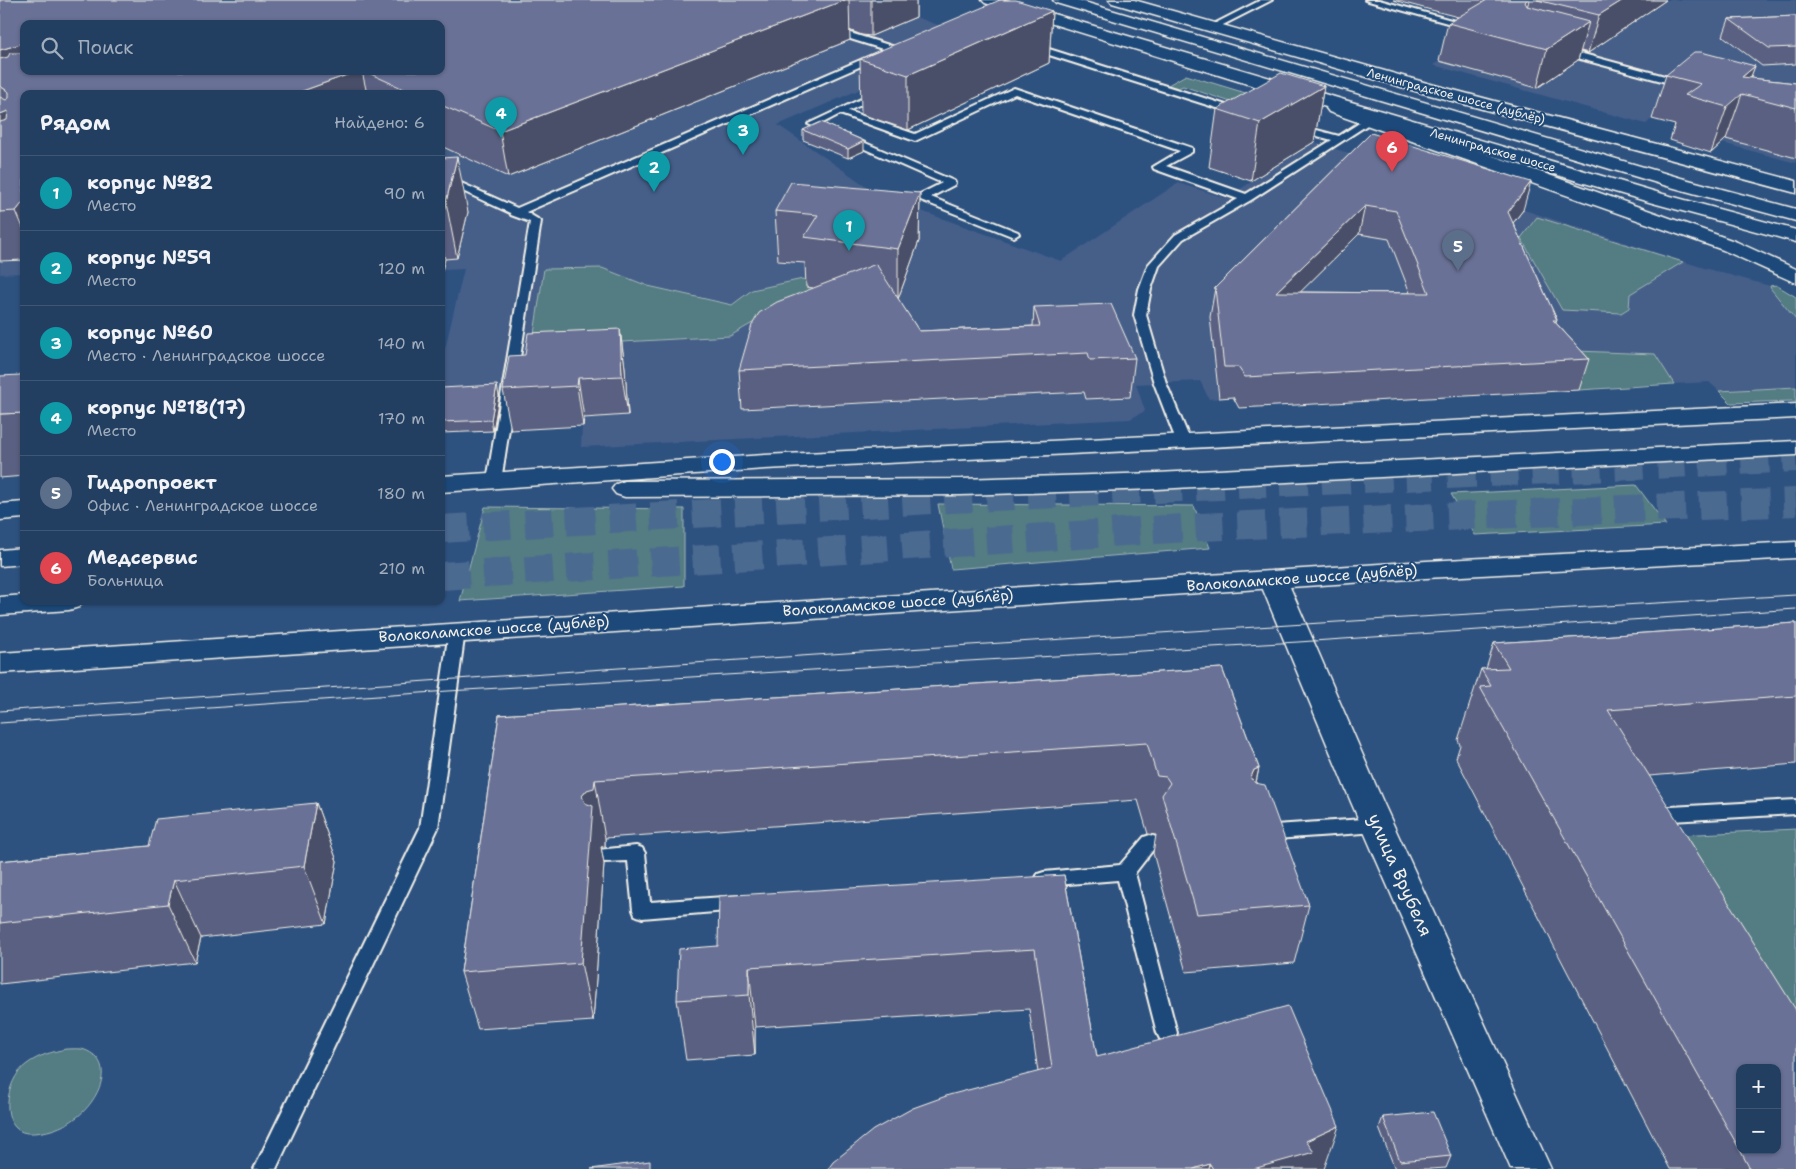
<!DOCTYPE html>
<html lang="ru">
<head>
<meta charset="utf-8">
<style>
  body { margin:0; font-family:"Shantell Sans",sans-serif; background:#2e4969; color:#f1f3f6 }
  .controls { position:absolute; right:15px; bottom:15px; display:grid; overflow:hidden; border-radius:10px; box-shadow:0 1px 4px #0004 }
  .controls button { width:45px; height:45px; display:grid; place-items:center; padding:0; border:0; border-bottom:1px solid #3f5775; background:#223e60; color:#f1f3f6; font:25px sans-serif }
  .you { position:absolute; left:721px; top:461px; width:18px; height:18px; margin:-12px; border:4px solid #fff; border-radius:50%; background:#1a73e8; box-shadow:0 0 0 8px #1a73e833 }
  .badge { display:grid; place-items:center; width:32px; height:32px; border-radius:50%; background:#e797bd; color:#fff; font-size:16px; font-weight:700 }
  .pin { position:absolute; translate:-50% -41px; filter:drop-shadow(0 1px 2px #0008) }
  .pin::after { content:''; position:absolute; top:26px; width:18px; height:15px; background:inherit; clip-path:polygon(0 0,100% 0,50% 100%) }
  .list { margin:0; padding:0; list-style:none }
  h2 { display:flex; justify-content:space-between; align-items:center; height:65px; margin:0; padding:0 20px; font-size:21px }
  h2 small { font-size:16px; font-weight:400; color:#a2aebd }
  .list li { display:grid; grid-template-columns:32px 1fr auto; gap:15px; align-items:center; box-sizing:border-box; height:75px; padding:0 20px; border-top:1px solid #3f5775 }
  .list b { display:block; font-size:19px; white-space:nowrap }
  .list p { margin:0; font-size:16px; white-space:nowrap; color:#a2aebd }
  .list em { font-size:16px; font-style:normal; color:#a2aebd }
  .icon { flex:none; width:28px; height:28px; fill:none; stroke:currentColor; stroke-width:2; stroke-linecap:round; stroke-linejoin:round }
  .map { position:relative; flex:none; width:1796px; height:1169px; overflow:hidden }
  .search { position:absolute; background:#223e60; box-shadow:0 1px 4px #0004; left:20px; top:20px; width:425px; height:55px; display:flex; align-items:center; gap:12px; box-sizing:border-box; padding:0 18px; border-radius:10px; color:#a2aebd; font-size:19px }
  .panel { position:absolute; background:#223e60; box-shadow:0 1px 4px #0004; left:20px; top:90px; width:425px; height:515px; border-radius:10px }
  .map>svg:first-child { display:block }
</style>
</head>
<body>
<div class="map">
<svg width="1796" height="1169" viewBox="0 0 1796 1169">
  <rect width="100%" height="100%" fill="#2e5280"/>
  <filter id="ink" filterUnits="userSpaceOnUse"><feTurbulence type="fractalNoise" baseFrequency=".02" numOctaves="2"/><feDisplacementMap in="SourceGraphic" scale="10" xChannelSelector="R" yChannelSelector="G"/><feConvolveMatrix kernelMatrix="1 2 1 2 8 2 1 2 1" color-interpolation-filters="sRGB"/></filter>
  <g filter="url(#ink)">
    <!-- built -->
    <path fill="#445e89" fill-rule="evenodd" d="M0 0 916 17 976 39 778 125 882 197 1061 261 1178 183 1226 198 1314 142 1704 268 1770 286 1771 289 1796 320V387L1719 391 1709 382 1239 408 1233 397 1209 399 1200 381 1136 384 1145 411 1130 419 581 447 582 426 441 433V365L464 269 441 270V94H24V273L0 274ZM24 24H441V71H24Z
      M1393 0H1796V163L1685 133 1689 129 1652 119 1646 124 1433 65 1495 27Z"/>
    <!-- green -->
    <path fill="#527c83" stroke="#a3b6b6" d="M1186 75 1305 111 1319 118 1305 127 1183 86 1178 88 1168 85Z
      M1537 217 1683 262 1630 294 1629 308 1621 313 1562 310 1521 238Z
      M602 268 648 286 732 305 752 290 803 279 850 301 756 321 730 336 532 347 544 269Z
      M1776 285 1796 297V320L1771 289 1770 286Z
      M1549 350 1655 354 1674 384 1579 390 1555 363Z
      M1796 387V401H1792L1731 403 1719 391Z
      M1636 485 1666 525 1475 535 1451 494Z
      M938 504 1194 506 1210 548 951 569Z
      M485 507 684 509V586L460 601Z
      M1796 829V1022L1680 835Z
      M66 1049C72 1049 79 1048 85 1050 118 1063 97 1102 77 1117 63 1128 44 1134 27 1133 0 1130 3 1081 27 1064 39 1055 52 1052 66 1049Z"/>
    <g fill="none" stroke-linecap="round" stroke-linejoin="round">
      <!-- primary-tunnel -->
      <path stroke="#4c6a90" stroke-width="28" stroke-dasharray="28 14" stroke-linecap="butt" d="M441 529 931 500 1796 458
        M441 576 1201 527 1796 502"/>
      <!-- service casing -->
      <g stroke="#f4f1e8" stroke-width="4">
        <path id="service" d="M1261 0H1272L1215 29 1208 27Z
          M1365 0H1379L1473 26 1469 29Z
          M831 27 895 47 896 49 892 52 889 51 828 32V28Z
          M1030 43 1245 111 1247 113 1245 115H1239L1027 48 1026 46Z
          M1561 48 1687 82 1689 84 1684 87 1558 53 1557 51Z
          M879 52 882 53V57L526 212 541 221 501 481 494 485 489 484 487 481 530 222 511 215 510 213 441 181V174L517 208Z
          M1014 88 1192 148V152L1166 166 1246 194 1332 140 1295 130V126L1298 125 1339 136 1367 118 1370 117 1375 120 1251 200 1183 239 1159 266 1151 289 1146 315 1166 383 1190 440 1188 443 1183 444 1176 440 1154 383 1134 315 1139 289 1148 265 1175 235 1238 199 1154 169 1153 167 1180 151 1015 94 915 141 840 114 821 124 954 181 955 183 954 185 931 197 1018 232 1019 234 1014 237 918 199 917 197 918 195 942 183 808 124 880 90 883 91V95L848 111 915 134Z
          M457 626 462 627 465 631 438 828 276 1169H254L420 828 449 631 452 627Z
          M1796 800V814L1653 822 1647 820 1644 815 1647 810 1653 808Z
          M1378 818 1384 820 1387 825 1384 830 1378 832 1262 840 1256 838 1253 833 1256 828 1262 826Z
          M1150 835 1156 837 1159 842 1135 873 1177 1033 1174 1039 1167 1042 1160 1039 1157 1033 1118 880 1044 886 1038 884 1035 879 1038 874 1044 872 1120 865 1144 837Z
          M636 846 642 848 645 853 650 902 739 896 746 898 748 903 746 908 739 910 642 918 635 915 633 910 628 861 604 862 598 860 595 855 598 850Z"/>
      </g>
      <!-- tertiary casing -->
      <g stroke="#f4f1e8" stroke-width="3">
        <path id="tertiary" d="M1273 571 1283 574 1287 580 1383 802 1551 1169H1511L1351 802 1259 580 1263 574Z"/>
      </g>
      <!-- secondary casing -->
      <g stroke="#f4f1e8" stroke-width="3">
        <path id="secondary" d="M1109 0H1134L1427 83 1796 181V193L1415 91 1112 3Z
          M1335 103 1552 176 1737 242 1796 269V283L1723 250 1329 112 1326 108 1329 104Z
          M1796 404V418L765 469 441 492V476L765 455Z
          M1796 441V455L1157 489 961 495 625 497 616 494 612 489 616 484 625 481 961 479 1157 473Z
          M24 502V518L0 520V504Z
          M1796 542V558L1426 578 0 673V653L1426 561Z"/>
      </g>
      <!-- primary casing -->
      <g stroke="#f4f1e8" stroke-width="3">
        <path id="primary" d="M982 0H1006L1663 194 1796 230V242L1649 202 1241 82 985 3Z
          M1053 0H1077L1681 178 1796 209V221L1667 186 1056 3Z
          M24 548V564L0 566V550Z
          M24 595V601H83L79 607 69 610 0 615V597Z"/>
      </g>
      <!-- service -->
      <use href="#service" fill="#1f4a7a" fill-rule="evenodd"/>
      <!-- tertiary -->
      <use href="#tertiary" fill="#1f4a7a" fill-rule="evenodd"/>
      <!-- secondary -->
      <use href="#secondary" fill="#1f4a7a" fill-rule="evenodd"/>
      <!-- primary -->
      <use href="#primary" fill="#1f4a7a" fill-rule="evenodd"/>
      <!-- tram -->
      <path stroke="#f4f1e8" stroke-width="1" d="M0 711C598 668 1197 629 1796 595
        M0 723 448 691 1298 642 1796 609"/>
    </g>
    <!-- wall -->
    <path fill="#5a6181" stroke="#f4f1e8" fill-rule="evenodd" d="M0 0H916V17L871 36 862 35 849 30 850 40 508 177 441 146V94H24V260L0 261ZM24 24H441V71H24Z
      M1393 0H1666L1588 53 1581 51 1578 60 1537 88 1439 61 1448 23 1458 17Z
      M1052 11 1049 63 908 130 861 114 860 59Z
      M1796 16V64L1762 66 1723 36 1729 19Z
      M1755 66 1750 78 1796 83V158L1726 139 1711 153 1670 140 1675 125 1652 119 1666 75Z
      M1324 86 1314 142 1251 181 1209 167 1217 109Z
      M803 130 864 151 848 158 803 140Z
      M1371 133 1523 210 1513 223 1557 320 1556 323 1589 359 1579 390 1239 408 1233 397 1219 398 1210 317 1215 288ZM1359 234 1389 239 1410 293 1300 292Z
      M441 158 468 212 457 258 445 259 441 274Z
      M920 193 919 241 898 299 919 331 1033 326 1034 307 1135 358 1130 397 1086 399 1084 392 742 409 739 370 813 288 806 287 805 263 778 261 775 211Z
      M620 329 625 368 628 415 584 418 583 426 511 430 503 390 525 355Z
      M441 388 499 396 493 431 441 433Z
      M24 413V476L0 478V414Z
      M1796 623V764L1649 776 1796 1169H1670L1456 758 1460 745 1458 740 1481 669H1486L1494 643Z
      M1222 668 1259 768 1256 783 1309 905 1294 963 1186 972 1153 853 1156 835 1148 834 1138 800 605 838V846L601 847 604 864 593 1021 478 1029 461 972 499 715Z
      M316 803 337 861 326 924 201 938 195 962 0 984V861L149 846Z
      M1064 875 1097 1057 1324 1169H828L1038 1072 1029 1009 755 1027V1055L686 1060 677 1000 718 946Z
      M1383 1117 1451 1156 1446 1168 1431 1169H1395L1379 1128Z"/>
    <!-- shaded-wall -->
    <path fill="#4a4f69" stroke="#f4f1e8" d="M845 0H849L850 40 508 177 500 131Z
      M871 0H916V17L871 36Z
      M1527 0H1529L1520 36 1525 2Z
      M1623 0H1666L1588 53 1599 15Z
      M1052 11 1049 63 908 130V75Z
      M1589 22 1578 60 1537 88 1547 49Z
      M24 43V71L9 92 0 86V50Z
      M1755 66 1744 95 1742 94 1726 139 1711 153 1727 107 1742 77Z
      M358 71H362L367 94H294Z
      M1324 86 1314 142 1251 181 1260 123Z
      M8 111 24 153 0 164V114Z
      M864 141V151L848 158V149Z
      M457 157 468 212 457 258 446 202Z
      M1531 182 1523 210 1500 240 1508 212Z
      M920 193 919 241 898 299V249Z
      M24 201V230L16 211Z
      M1365 206 1359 234 1270 322 1276 292Z
      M441 240 445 259 441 274Z
      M620 329 625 368 628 415 622 376Z
      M578 378 584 418 583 426 577 386Z
      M497 385 499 396 493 431 491 420Z
      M1259 768 1246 826 1251 777 1254 770Z
      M595 780 605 838V846L601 847 604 864 593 1021 581 963 582 796Z
      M316 803 337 861 326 924 304 866Z
      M174 880 201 938 195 962 168 904Z
      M749 967 755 1027V1055L749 995Z
      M1339 1126 1324 1169H1253L1306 1141Z
      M1210 1164 1209 1169H1193Z"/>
    <!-- building -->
    <path fill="#697196" stroke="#f4f1e8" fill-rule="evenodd" d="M0 0H845L500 131 441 105V94H415L364 71H441V24H24V43L0 50Z
      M1000 0H1016L1052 11 908 75 860 59Z
      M1487 0H1527L1525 2 1527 6 1589 22 1547 49 1448 23Z
      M1537 0H1623L1599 15Z
      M1796 16V47L1769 48 1729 19Z
      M1694 52H1701L1755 66 1742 77 1796 83V108L1742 94 1727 107 1685 95 1701 84 1666 75Z
      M10 53H24V71H358L294 94H24V189H23L24 201 16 211 0 212V122L7 120 8 111 0 114V97L6 100 9 98V92L0 86V59L8 57Z
      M1281 73 1324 86 1260 123 1217 109Z
      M821 122 864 141 848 149 803 130Z
      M1371 133 1531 182 1508 212 1557 320H1553L1589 359 1245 377 1238 367H1224L1215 288ZM1365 206 1396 211 1429 293 1276 292Z
      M457 157 446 202H441V158Z
      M791 182 920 193 898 249 804 237 818 215 775 211Z
      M876 264 919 331 1040 326 1034 307 1111 304 1135 358 1090 360 1088 353 739 370 752 325 759 313 777 302Z
      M620 329 622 376 578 378 577 386 503 390 509 356 525 355 528 333Z
      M24 369V413L0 414V376L20 375Z
      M497 385 491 420 441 422V388Z
      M1796 623V696L1608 710 1796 1010V1169H1750L1740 1150H1777V1068H1740V1150L1480 687 1491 686 1481 669 1509 668 1494 643Z
      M1222 668 1259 768 1254 770 1251 777 1255 783 1265 785 1309 905 1197 914 1162 795 1170 783 1166 777 1157 776 1147 743 595 780 594 788 587 790 582 796 585 803 593 806 581 963 461 972 499 715Z
      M316 803 304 866 174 880 168 904 0 923V861L149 846 156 819Z
      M1064 875 1097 1057 1288 1006 1339 1126 1306 1141 1314 1152 1253 1169H1213L1210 1164 1193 1169H828L833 1162 873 1130 913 1108 949 1095 1052 1068 1035 949 749 967V995L677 1000 679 949 718 946 719 896Z
      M1433 1112 1451 1156 1400 1161 1383 1117Z
      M650 1161V1169H591Z"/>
  </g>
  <g text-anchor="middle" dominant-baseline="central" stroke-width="4" stroke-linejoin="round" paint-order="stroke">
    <!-- far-street labels -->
    <g font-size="12" fill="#f4f1e8" stroke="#1f4a7a">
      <text transform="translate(1456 96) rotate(15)">Ленинградское шоссе (дублёр)</text>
      <text transform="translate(1493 150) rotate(16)">Ленинградское шоссе</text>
    </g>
    <!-- street labels -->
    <g font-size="15" fill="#f4f1e8" stroke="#1f4a7a">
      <text transform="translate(1302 578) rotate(-4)">Волоколамское шоссе (дублёр)</text>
      <text transform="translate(898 603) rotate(-4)">Волоколамское шоссе (дублёр)</text>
      <text transform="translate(494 629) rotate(-4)">Волоколамское шоссе (дублёр)</text>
    </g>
    <!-- near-street labels -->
    <g font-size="18" fill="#f4f1e8" stroke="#1f4a7a">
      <text transform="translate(1400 875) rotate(66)">улица Врубеля</text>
    </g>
  </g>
</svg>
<div class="controls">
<button>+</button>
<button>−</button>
</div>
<div class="you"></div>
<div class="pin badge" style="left:849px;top:251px;background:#0f9aa8">1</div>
<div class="pin badge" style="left:654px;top:192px;background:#0f9aa8">2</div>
<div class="pin badge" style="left:743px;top:155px;background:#0f9aa8">3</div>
<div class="pin badge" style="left:501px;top:138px;background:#0f9aa8">4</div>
<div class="pin badge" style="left:1458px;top:271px;background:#5c6f8a">5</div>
<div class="pin badge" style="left:1392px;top:172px;background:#e0444e">6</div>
<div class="search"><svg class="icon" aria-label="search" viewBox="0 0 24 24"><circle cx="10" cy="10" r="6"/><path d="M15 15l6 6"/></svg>Поиск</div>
<section class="panel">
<h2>Рядом<small>Найдено: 6</small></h2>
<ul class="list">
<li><span class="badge" style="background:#0f9aa8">1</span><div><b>корпус №82</b><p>Место</p></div><em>90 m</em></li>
<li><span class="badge" style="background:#0f9aa8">2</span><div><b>корпус №59</b><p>Место</p></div><em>120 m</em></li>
<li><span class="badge" style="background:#0f9aa8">3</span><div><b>корпус №60</b><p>Место · Ленинградское шоссе</p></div><em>140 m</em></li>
<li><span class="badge" style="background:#0f9aa8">4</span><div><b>корпус №18(17)</b><p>Место</p></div><em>170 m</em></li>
<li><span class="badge" style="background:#5c6f8a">5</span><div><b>Гидропроект</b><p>Офис · Ленинградское шоссе</p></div><em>180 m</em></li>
<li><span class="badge" style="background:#e0444e">6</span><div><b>Медсервис</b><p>Больница</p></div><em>210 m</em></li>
</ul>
</section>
</div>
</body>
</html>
